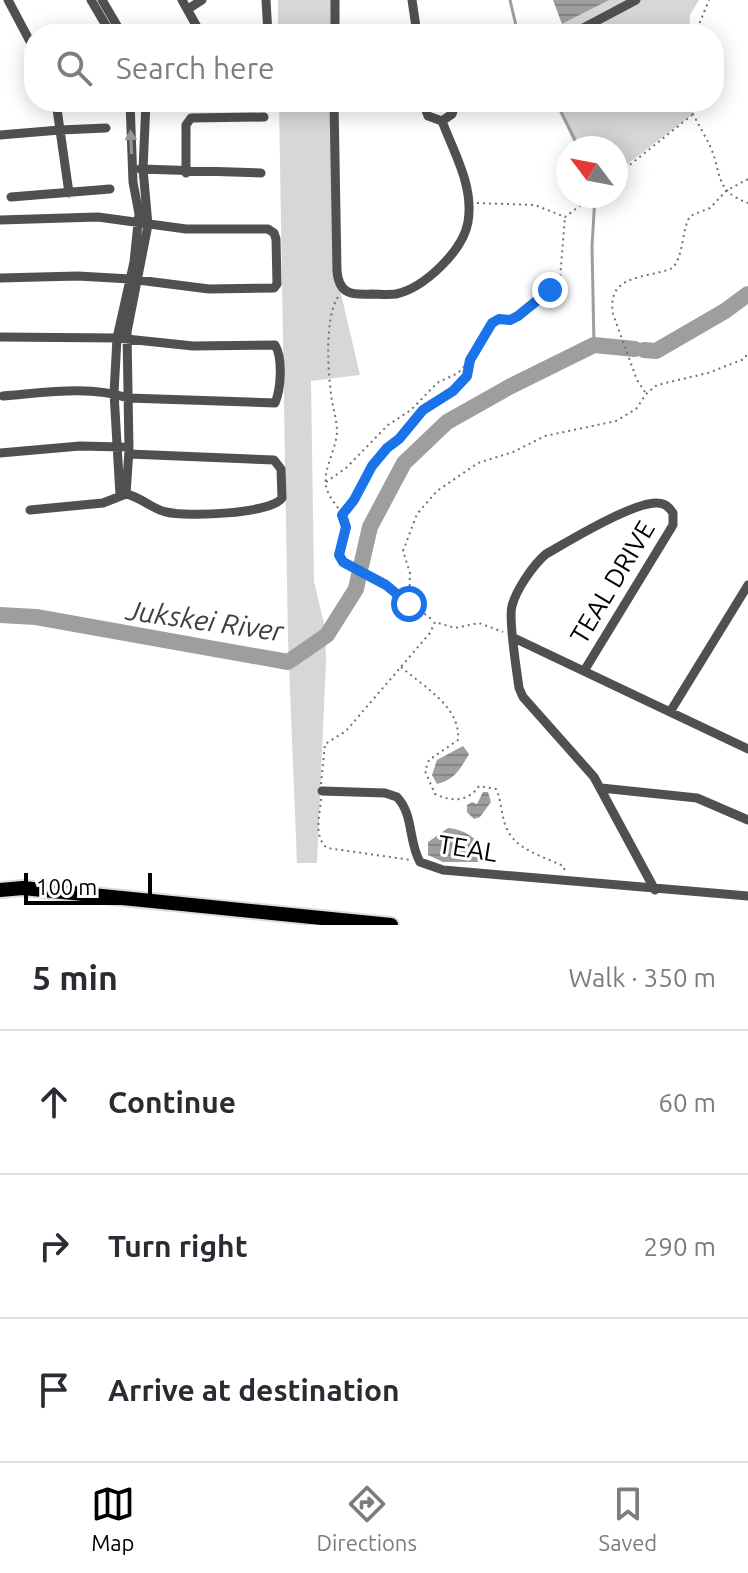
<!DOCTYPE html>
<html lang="en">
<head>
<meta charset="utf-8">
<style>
  body { margin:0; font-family:Ubuntu,sans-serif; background:#f7f7f7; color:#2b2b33 }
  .compass { position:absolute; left:556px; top:136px; width:72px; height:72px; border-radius:50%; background:#fff; box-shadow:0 4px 20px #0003; rotate:302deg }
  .scale { position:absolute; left:24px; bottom:20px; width:128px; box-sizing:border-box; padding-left:8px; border:4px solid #000; border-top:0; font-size:22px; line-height:28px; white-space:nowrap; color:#000; -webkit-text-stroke:6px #fff; paint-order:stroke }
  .stop { position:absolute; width:24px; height:24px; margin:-18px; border:6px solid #1a73e8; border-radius:50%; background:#fff }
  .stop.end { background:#1a73e8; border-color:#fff; box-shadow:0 2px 8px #0008 }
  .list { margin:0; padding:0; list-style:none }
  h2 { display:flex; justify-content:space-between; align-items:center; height:104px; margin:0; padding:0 32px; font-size:34px }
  h2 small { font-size:26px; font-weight:400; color:#7c7c81 }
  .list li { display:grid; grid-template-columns:52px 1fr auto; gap:24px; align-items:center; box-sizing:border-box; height:144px; padding:0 32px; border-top:2px solid #e1e1e2 }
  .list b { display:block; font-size:30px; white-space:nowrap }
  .list em { font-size:26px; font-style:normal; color:#7c7c81 }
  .icon { flex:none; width:44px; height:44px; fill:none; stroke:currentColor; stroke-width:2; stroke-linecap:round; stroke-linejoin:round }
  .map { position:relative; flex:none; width:748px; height:925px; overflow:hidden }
  .search { position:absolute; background:#fff; box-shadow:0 4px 20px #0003; left:24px; right:24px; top:24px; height:88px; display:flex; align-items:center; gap:20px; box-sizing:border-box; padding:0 28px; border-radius:32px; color:#7c7c81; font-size:30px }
  .sheet { height:536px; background:#fff }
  nav { display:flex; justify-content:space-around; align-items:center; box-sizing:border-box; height:112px; border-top:2px solid #e1e1e2; background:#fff; font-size:22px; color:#7c7c81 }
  nav a { display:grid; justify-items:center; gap:4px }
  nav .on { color:#000 }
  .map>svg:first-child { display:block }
</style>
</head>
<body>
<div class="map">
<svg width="748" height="925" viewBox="0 0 748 925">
  <defs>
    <pattern id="water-rules" width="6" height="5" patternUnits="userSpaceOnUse" patternTransform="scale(2)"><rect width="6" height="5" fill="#9e9e9e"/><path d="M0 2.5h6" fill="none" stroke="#868686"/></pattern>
  </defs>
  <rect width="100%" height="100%" fill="#fff"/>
  <!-- green -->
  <path fill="#d7d7d7" d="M278 0H335V34H278Z
    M608 0H699L690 15 689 34H561L562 24Z
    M279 102H336L338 281 360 375 311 381 314 581 325 628 326 662 317 863H297L288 641Z
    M556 102H697L693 114 616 173V148H576Z"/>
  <!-- water -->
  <path fill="url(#water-rules)" d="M553 0H609L562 24Z
    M463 746 469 754C460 770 454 780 437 784L432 775 437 760Z
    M483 792H488L491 802 480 817 474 819 467 812V805L472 802 477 804Z
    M448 828C463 829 478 838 485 852L480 862H443L428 855V842Z"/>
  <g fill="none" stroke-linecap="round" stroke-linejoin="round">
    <!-- stream -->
    <path stroke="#9e9e9e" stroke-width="3" d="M510 0 518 34
      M556 102 579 148
      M594 345 592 246 595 196"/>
    <!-- river -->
    <path stroke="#9e9e9e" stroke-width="16" d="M644 350 656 351 725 311 748 294
      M361 566 370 527 404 463 447 422 511 386 594 345 635 349
      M0 615 36 617 288 662 327 635 356 589 359 575"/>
    <!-- primary casing -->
    <g stroke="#dbdbdb" stroke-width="18">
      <path id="primary" d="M0 890 23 888 391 925"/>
    </g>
    <!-- path -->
    <path stroke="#727272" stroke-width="2" stroke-dasharray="2 4" stroke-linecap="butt" d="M695 34 709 0
      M697 102 693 114C699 126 706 137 711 148 722 175 715 191 748 203
      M616 176 692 115
      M477 203 535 205 565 217 593 196
      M338 297C324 318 328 376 332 401 334 412 337 421 337 432 336 450 323 469 326 486 329 501 344 510 345 525 346 534 341 546 339 555L343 562 386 585 434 621
      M645 392 637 380 613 314C606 273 647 279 673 268 685 251 681 232 690 216L710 208 726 191 748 179
      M326 482 346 468 388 425 411 410 437 383 458 373 469 361
      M342 515 354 500 372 466 387 448 399 439 423 410 453 391 467 376 470 360 492 323 499 319 510 320 518 316 550 290 560 279 565 217
      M409 604 410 573 403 551 417 514 437 491 478 463 513 452 545 436 616 421 636 409 646 394 657 385 708 373 744 359 748 353
      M401 667C424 687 461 707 458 740L429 760 425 771 435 794C452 802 468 802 479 786L496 789C502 802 501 815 506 827 515 850 543 856 563 866L566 873
      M321 784 325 744 346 731 430 633 435 622 455 628 479 623 503 632
      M321 799C320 815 313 836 327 848L411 860"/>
    <!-- street -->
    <path stroke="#505050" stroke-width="9" d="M8 0 34 49
      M91 0 111 34
      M102 0 122 34
      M182 0 201 34
      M266 0 268 34
      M412 0 417 34
      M188 9 202 0
      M335 34V0
      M572 34 636 0
      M334 102 337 271C339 294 351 295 371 294 379 294 388 295 396 294 424 288 463 251 468 222 474 186 454 153 442 121
      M423 102 428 116 442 121 452 114 456 102
      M334 107 423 106
      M0 135 60 130 56 102
      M140 169 261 173
      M186 173V125L191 118 264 117
      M69 193 60 130 106 128
      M11 197 110 189
      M0 220 98 217 186 229H268L274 233 276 239 277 284 274 288 209 289 130 279 78 276 0 278
      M0 337 117 338 193 346 275 345C283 358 281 389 275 403L128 398C89 385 43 393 3 396
      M0 453 80 446 122 447
      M126 494 129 450 127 332 148 225 143 169 146 102
      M120 495 114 393 117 338 134 262 139 214 133 182 130 102
      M30 510 103 503 126 494C141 497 152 509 166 512 187 517 271 514 282 498L281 469 274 460 129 454
      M514 638 748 749
      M584 671 673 525V513C669 507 665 503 657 503 633 502 569 541 546 554 533 565 516 590 512 606 508 619 517 672 519 688L523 697 594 777 655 890
      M670 712 748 585
      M601 788 697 798 748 820
      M322 791 385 793 397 797C414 815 408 841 420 862L443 870 748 896"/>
    <!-- primary -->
    <use href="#primary" stroke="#000" stroke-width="14"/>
  </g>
  <!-- one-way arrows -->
  <defs><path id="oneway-solid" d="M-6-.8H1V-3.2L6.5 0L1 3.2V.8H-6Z" transform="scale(2)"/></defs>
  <use fill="#969696" href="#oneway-solid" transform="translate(131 142) rotate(-93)"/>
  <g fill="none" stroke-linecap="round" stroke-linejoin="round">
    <!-- route -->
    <path stroke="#1a73e8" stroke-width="10" d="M409 604 386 585 343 562 339 555 346 527 342 515 354 500 372 466 387 448 399 439 423 410 453 391 467 376 470 360 492 323 499 319 510 320 518 316 550 290"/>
  </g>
  <g text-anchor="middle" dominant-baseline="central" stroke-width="6" stroke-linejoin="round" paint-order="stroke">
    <!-- street labels -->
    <g font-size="26" fill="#000" stroke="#fff">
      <text transform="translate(612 582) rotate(-59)">TEAL DRIVE</text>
      <text transform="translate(468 848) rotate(9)">TEAL</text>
    </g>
    <!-- water labels -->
    <g font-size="28" font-style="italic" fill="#3f3f3f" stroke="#fff">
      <text transform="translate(205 620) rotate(8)">Jukskei River</text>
    </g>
  </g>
</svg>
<svg class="compass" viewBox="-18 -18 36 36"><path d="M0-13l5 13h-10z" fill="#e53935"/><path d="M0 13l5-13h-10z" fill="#7c7c81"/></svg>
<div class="scale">100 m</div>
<div class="stop" style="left:409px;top:604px"></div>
<div class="stop end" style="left:550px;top:290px"></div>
<div class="search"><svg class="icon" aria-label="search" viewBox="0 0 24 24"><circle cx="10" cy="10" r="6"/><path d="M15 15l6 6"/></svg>Search here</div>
</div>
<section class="sheet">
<h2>5 min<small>Walk · 350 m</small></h2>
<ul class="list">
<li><svg class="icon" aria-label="ahead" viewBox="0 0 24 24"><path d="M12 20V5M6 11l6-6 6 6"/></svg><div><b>Continue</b></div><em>60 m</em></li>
<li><svg class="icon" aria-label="right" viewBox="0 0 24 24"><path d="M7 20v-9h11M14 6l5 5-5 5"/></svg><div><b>Turn right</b></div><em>290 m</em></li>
<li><svg class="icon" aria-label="arrive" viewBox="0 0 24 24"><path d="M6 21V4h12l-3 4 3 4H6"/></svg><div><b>Arrive at destination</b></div></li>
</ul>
</section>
<nav>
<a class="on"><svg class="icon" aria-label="map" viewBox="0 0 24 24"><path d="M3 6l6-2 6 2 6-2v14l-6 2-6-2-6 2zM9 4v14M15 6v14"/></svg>Map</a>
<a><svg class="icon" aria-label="directions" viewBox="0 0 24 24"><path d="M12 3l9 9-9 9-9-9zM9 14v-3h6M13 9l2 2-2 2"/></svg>Directions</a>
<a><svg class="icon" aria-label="saved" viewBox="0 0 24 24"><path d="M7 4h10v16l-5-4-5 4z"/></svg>Saved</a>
</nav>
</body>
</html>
